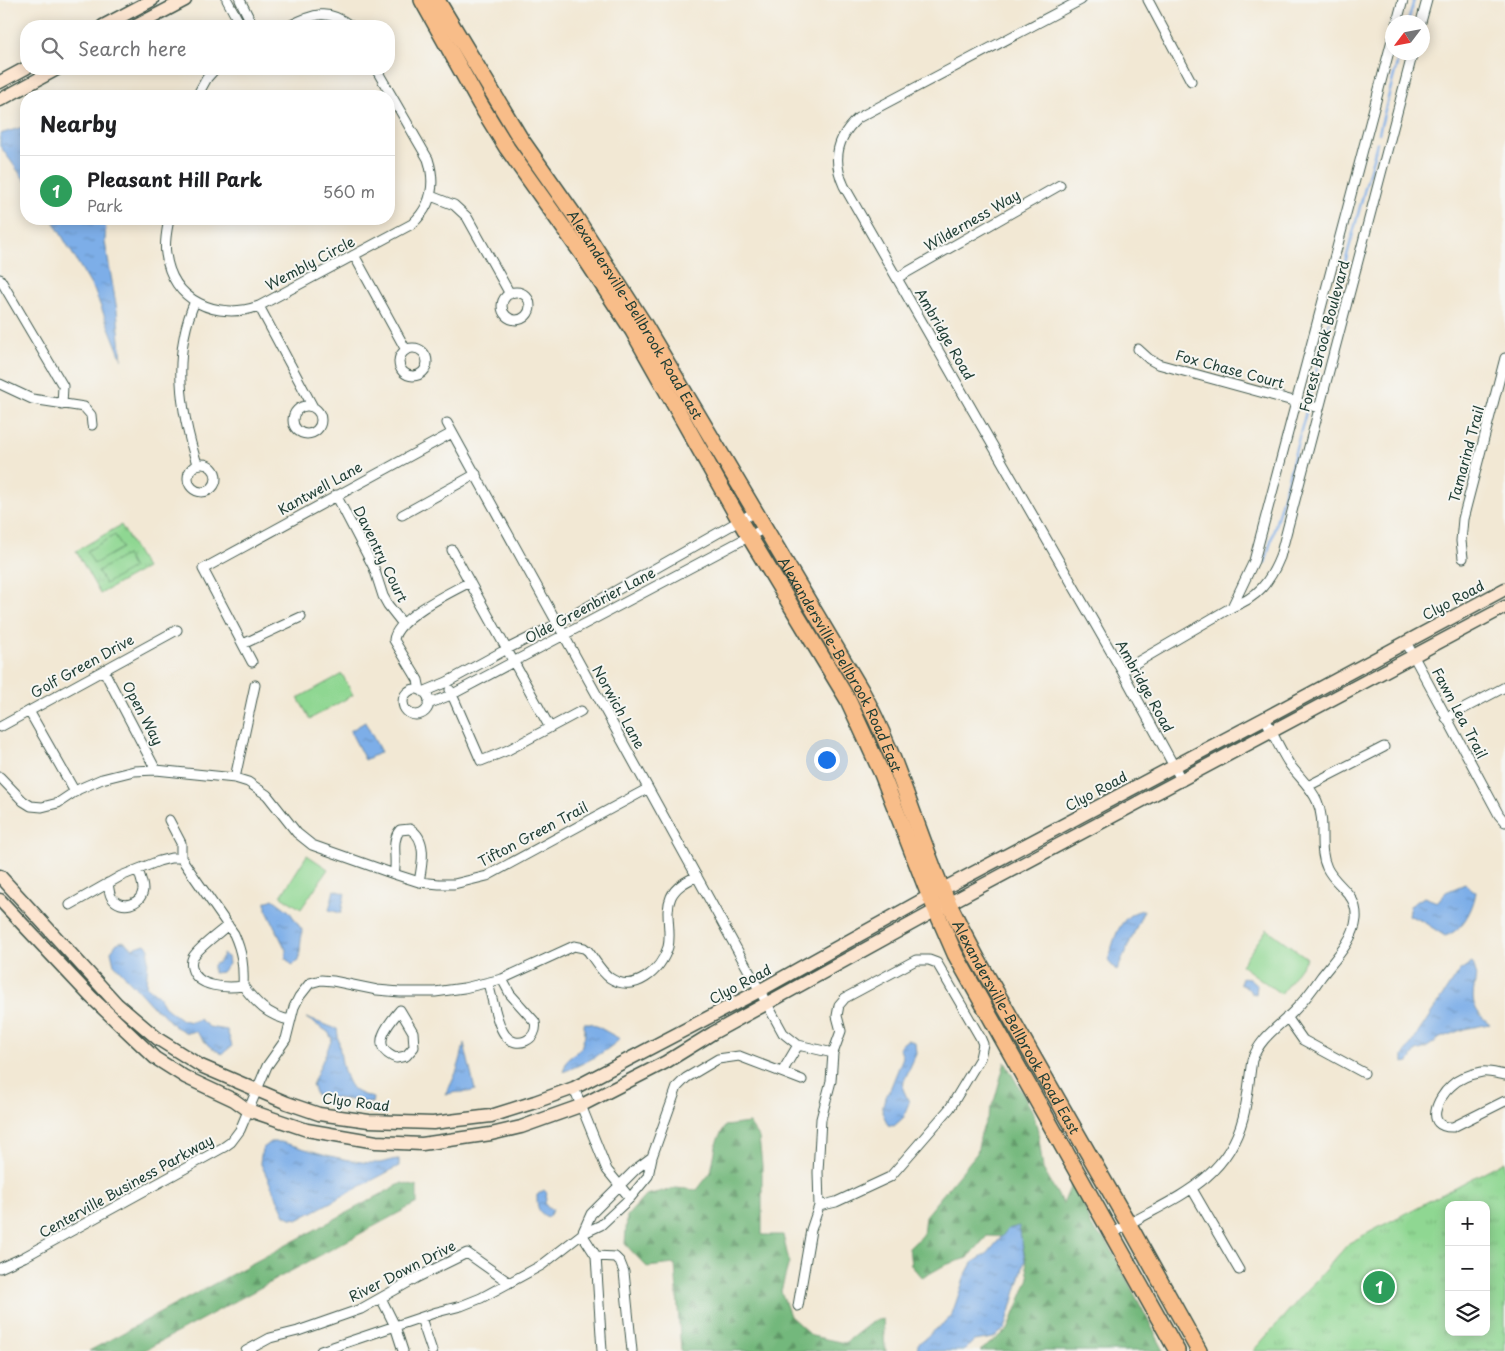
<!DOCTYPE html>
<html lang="en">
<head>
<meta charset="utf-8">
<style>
  body { margin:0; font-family:"Playpen Sans",sans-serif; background:#f6f6f6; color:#202124 }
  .controls { position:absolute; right:15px; bottom:15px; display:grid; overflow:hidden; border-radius:10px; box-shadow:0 2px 12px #0003 }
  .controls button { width:45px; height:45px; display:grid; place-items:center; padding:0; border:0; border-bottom:1px solid #e0e0e0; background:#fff; color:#202124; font:25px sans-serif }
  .compass { position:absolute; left:1385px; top:15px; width:45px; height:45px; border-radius:50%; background:#fff; box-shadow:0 2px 12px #0003; rotate:238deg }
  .you { position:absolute; left:826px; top:759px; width:18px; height:18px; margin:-12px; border:4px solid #fff; border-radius:50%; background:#1a73e8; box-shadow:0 0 0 8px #1a73e833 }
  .badge { display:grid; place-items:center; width:32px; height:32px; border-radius:50%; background:#7c3aed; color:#fff; font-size:16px; font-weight:700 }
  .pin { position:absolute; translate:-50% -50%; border:2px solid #fff; box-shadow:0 1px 5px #0006 }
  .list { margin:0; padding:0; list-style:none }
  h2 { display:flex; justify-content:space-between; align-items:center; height:65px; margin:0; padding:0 20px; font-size:21px }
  h2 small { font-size:16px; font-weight:400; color:#757577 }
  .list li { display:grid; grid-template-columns:32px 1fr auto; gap:15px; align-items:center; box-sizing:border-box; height:70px; padding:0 20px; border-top:1px solid #e0e0e0 }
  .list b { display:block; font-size:19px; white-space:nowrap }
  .list p { margin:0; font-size:16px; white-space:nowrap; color:#757577 }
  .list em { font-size:16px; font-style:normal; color:#757577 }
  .icon { flex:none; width:28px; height:28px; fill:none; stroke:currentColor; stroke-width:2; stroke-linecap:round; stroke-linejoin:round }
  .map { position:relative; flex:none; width:1505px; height:1351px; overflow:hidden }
  .search { position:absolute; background:#fff; box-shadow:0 2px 12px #0003; left:20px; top:20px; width:375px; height:55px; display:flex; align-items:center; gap:12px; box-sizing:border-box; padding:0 18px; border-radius:20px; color:#757577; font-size:19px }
  .panel { position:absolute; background:#fff; box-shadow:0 2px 12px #0003; left:20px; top:90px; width:375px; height:135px; border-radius:20px }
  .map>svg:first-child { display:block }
</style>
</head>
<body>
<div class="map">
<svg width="1505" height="1351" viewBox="0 0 1505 1351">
  <defs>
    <pattern id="grass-tufts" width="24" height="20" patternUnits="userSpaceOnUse" patternTransform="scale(1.25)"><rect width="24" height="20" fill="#8fd792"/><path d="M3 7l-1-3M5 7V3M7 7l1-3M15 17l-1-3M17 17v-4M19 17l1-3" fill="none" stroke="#7bb97e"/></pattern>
    <pattern id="forest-firs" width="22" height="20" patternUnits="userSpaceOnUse" patternTransform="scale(1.25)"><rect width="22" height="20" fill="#73b87c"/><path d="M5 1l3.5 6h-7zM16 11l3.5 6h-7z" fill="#5e9766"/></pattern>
    <pattern id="water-ripples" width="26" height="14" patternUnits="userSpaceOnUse" patternTransform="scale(1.25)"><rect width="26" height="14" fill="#7daee8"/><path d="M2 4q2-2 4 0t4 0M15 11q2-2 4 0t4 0" fill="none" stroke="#668fbd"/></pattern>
  </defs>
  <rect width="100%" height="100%" fill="#f6f6f2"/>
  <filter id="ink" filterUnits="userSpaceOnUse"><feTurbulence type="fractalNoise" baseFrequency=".02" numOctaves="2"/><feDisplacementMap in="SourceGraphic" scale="10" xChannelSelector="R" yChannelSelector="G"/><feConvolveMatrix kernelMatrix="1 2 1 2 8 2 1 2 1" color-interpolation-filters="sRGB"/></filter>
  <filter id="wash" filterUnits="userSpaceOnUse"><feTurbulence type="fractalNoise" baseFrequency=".0096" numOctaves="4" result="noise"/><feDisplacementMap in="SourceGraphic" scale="20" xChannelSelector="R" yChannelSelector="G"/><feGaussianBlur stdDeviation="1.12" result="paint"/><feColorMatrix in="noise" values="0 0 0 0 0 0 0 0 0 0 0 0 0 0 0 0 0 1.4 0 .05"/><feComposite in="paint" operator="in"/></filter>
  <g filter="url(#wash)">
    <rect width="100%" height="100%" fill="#f2e8d4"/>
    <!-- grass -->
    <path fill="url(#grass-tufts)" stroke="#578a63" fill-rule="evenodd" d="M121 525 146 568 100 594 76 551Z
      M1505 1161V1351H1253L1349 1243ZM1449 1205H1486V1332H1449Z"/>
    <!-- forest -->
    <path fill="url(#forest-firs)" stroke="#497a58" d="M1005 1062 1033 1112 1038 1131 1043 1169 1063 1204 1072 1183 1081 1195 1090 1225 1109 1245 1163 1349V1351H980L1008 1330 1029 1278 1021 1237 987 1236 968 1258 945 1265 922 1278 911 1265 909 1248 923 1235 925 1216 977 1153 981 1133 995 1098Z
      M749 1123 759 1138 762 1165V1235H783L789 1262 781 1291 790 1316 812 1336 845 1343 873 1321 883 1319 885 1349 887 1351H681L675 1264 647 1267 625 1244 627 1216 646 1195 676 1188 697 1190 711 1172 717 1141 725 1126Z
      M402 1183 417 1187V1203L143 1351H89Z"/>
    <!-- garden -->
    <path fill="#8fd792" stroke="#578a63" d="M115 535 122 548 94 564 87 551Z
      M126 555 133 568 105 584 98 571Z
      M342 674 353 695 310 719 298 698Z
      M307 855 328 869 301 909 281 896Z
      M1267 929 1307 958 1281 994 1241 965Z"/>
    <!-- water -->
    <path fill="url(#water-ripples)" stroke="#4e768e" d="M26 126V182L0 146V134Z
      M52 219H106L105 242 117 310 122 360 95 292Z
      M365 722 381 752 365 760 350 731Z
      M1465 884 1476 892C1473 910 1462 931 1445 936L1422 921 1408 915 1410 906 1424 897 1437 902 1446 892Z
      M334 890 345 893 341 913 329 910Z
      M273 899 289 911 302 930 299 961 292 965 286 959V950L266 909V902Z
      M1144 910 1117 971 1108 961C1114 940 1119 913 1144 910Z
      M123 941 133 948 145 944 149 948 146 986 159 996 166 1008 182 1020 191 1022 199 1019 209 1027 227 1030 232 1046 222 1054 209 1046 195 1031 187 1033 174 1026 160 1011 154 1008 114 964 111 951 117 943Z
      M223 954 228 957 229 964 222 972 213 973V965L219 962Z
      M1472 962C1485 983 1457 999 1490 1024L1464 1029 1440 1038 1426 1048 1416 1051 1409 1062 1403 1063V1056L1459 971Z
      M1242 977 1249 978 1257 985 1256 994 1251 993 1248 988 1240 984Z
      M306 1018 337 1029C340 1046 341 1078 354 1090 359 1094 367 1096 373 1098L372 1103 316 1095 312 1085 332 1039 328 1032Z
      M584 1023H591L620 1039C603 1054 585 1063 563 1072L567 1060 581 1048 585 1035Z
      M907 1040 915 1042 916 1054 904 1081 903 1089 909 1102 904 1117 894 1126 888 1125 882 1112 884 1101 891 1087 903 1057 899 1047Z
      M464 1043 475 1090C466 1094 458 1090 445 1095 455 1078 461 1062 464 1043Z
      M271 1142H281C310 1150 350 1164 380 1163 386 1162 392 1159 399 1159V1166L299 1219 291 1218 285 1215 260 1162 262 1149Z
      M544 1190 547 1193 545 1204 548 1208 553 1210 548 1217C537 1213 537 1205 537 1195Z
      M1019 1226 1025 1260 1005 1329 993 1338 974 1341 963 1351H917L918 1344 951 1317 965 1276 972 1263 988 1253 1008 1229Z"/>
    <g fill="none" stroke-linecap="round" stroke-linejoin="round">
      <!-- stream -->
      <path stroke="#7daee8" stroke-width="2.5" d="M1408 22 1414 0
        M1379 133 1400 52
        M1309 398 1377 143
        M1265 563 1306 412"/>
    </g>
  </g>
  <g filter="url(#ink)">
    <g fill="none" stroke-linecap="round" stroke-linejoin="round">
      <!-- street casing -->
      <g stroke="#3f574c" stroke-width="11">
        <path id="street" d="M227 0 241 26
          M240 0 253 26
          M1081 0 858 118C837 137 832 160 844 186L1122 671 1182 781
          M1148 0 1191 81
          M1397 22 1403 0
          M1421 22 1427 0
          M289 26C313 14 328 8 351 26
          M197 96 207 78 215 69
          M431 196 454 205 467 217 510 294
          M169 219C167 230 164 242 166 254 172 301 217 321 259 306L412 224C432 206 436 184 428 159L376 69
          M354 255 406 350
          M897 278 1060 185
          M0 279 63 386 62 405
          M502 306a14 14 0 1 1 28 0a14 14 0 1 1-28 0Z
          M195 301C172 355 180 410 197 464
          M259 306 313 407
          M399 362a14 14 0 1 1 28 0a14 14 0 1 1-28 0Z
          M1138 349 1149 359 1158 364 1319 408
          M0 384 32 399 84 407 91 415 92 425
          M293 420a14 14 0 1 1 28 0a14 14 0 1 1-28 0Z
          M447 423 783 1033 798 1045 833 1053
          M188 478a14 14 0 1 1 28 0a14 14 0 1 1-28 0Z
          M336 495 374 568 383 596 388 605 403 624
          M402 515 476 474
          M452 550 549 726
          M1463 558 1461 541 1463 519 1505 358
          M1232 607 1254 561 1392 40
          M1406 642 1499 815 1505 822
          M243 644 301 617
          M252 662 203 569 452 433
          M104 671 156 770
          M1122 671 1232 607C1257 598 1270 582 1280 557L1413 52
          M403 702a13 13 0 1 1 26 0a13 13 0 1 1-26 0Z
          M420 690 418 680 394 640C396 618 451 592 470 582
          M450 690 481 761 508 750 581 711
          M423 692 447 682 507 649 557 624 755 512
          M428 704 451 695 765 528
          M29 711 75 792
          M1446 718 1505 687
          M0 727 177 630
          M0 777 23 801 31 806 42 807 58 803 79 789 102 779 134 771 156 770 235 778 248 782 267 795 297 833 312 845 394 874 419 882 439 884H454L487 876 647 789
          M235 778 255 685
          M1308 786 1384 747
          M169 820 181 843V858
          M394 874C398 860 390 841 400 830L410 829C428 839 422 865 419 882
          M108 883C109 888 109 894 112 898 121 910 141 905 143 890 143 883 140 876 138 870
          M70 905 121 876 159 861 171 858H181L234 934C242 952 244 966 243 986 256 1003 268 1016 290 1020
          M228 925C219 933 199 947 193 957 191 961 191 964 192 968 197 988 227 988 243 986
          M488 983C492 997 497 1025 505 1035 516 1050 539 1040 535 1022L510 994 502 979
          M400 1010 413 1032 414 1047 406 1056 396 1058C368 1047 388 1024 400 1010Z
          M1287 1017 1303 1040 1364 1073
          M782 1072 798 1045
          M1505 1075C1498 1074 1489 1071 1482 1072 1471 1074 1459 1078 1451 1086 1437 1098 1424 1128 1453 1127L1505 1101
          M574 1088 607 1170 630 1198
          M1192 1189 1239 1270
          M582 1234 596 1256 602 1351
          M582 1234 591 1214 636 1169 652 1157
          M1112 1234C1166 1200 1225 1186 1243 1118 1248 1099 1249 1079 1252 1060 1261 1037 1276 1029 1293 1012 1304 1001 1313 989 1321 977 1334 960 1354 940 1356 919 1358 893 1336 887 1327 868 1317 847 1327 823 1317 801 1311 787 1299 777 1290 765 1280 750 1273 734 1265 718
          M596 1256 615 1257 620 1262 624 1272 632 1351
          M0 1268 24 1257 224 1147 231 1142 240 1130 267 1066 286 1039 294 1007 299 997 310 983 321 980 333 981 377 990 400 992H435L464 988 502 979 574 946 584 948 588 951C595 960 601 972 610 978 634 994 661 971 668 947 672 931 664 913 671 897 676 886 687 881 697 876
          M381 1298 395 1326 403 1351
          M798 1306 811 1230 819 1206 818 1172 821 1119 831 1081 833 1053 841 1031 837 1016 839 1005 845 998 916 960H929L937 963 980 1037 983 1044 980 1058 950 1108 890 1177 836 1202 819 1206
          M421 1318 432 1351
          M246 1351 270 1338 298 1331 361 1309 418 1277 467 1253 508 1282
          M321 1351 437 1312 461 1306 481 1298 542 1265 582 1234 601 1225 630 1198 648 1176 652 1157 677 1087 686 1078 718 1059 739 1056 802 1080"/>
      </g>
      <!-- secondary casing -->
      <g stroke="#3f574c" stroke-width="15">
        <path id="secondary" d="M103 26 152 0
          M136 26 185 0
          M0 82 26 68
          M0 100 57 69
          M0 876 117 1004 158 1039 201 1066 287 1103 319 1114 369 1121 433 1123 491 1116 535 1102 574 1088 759 991 924 899 1265 718 1505 589
          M0 900 91 997 155 1058 185 1077 234 1100 248 1110 307 1130 376 1142 422 1144 491 1134 521 1127 580 1106 666 1062 713 1033 931 913 1505 607"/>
      </g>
      <!-- primary casing -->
      <g stroke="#3f574c" stroke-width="18">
        <g id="primary">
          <path d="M422 0 480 104 507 148 583 255 633 331 740 521 848 700 882 774 927 890 955 954 1177 1351"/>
          <path id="s1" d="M437 0 520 138 574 215 644 324 861 690C891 744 908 802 930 859 943 895 961 928 979 962L1128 1223 1199 1351"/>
        </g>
      </g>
      <!-- street -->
      <use href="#street" stroke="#fff" stroke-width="9"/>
      <!-- secondary -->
      <use href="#secondary" stroke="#fce5d0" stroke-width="12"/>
      <!-- primary -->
      <use href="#primary" stroke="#f8bd89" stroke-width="15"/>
    </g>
  </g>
  <g text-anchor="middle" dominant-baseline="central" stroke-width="4" stroke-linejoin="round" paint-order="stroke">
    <!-- street labels -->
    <g font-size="14" fill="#1f3d34" stroke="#f6f6f2">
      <text transform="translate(972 220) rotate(-30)">Wilderness Way</text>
      <text transform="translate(310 263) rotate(-28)">Wembly Circle</text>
      <text stroke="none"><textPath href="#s1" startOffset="372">Alexandersville-Bellbrook Road East</textPath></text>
      <text transform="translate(945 334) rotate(60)">Ambridge Road</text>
      <text transform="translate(1324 336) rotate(-75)">Forest Brook Boulevard</text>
      <text transform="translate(1230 369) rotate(15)">Fox Chase Court</text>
      <text transform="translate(1466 454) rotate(-75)">Tamarind Trail</text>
      <text transform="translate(320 488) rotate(-29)">Kantwell Lane</text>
      <text transform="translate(381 554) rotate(64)">Daventry Court</text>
      <text transform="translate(1453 600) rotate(-28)">Clyo Road</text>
      <text transform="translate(590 605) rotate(-28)">Olde Greenbrier Lane</text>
      <text stroke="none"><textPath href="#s1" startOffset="778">Alexandersville-Bellbrook Road East</textPath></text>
      <text transform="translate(82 666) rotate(-29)">Golf Green Drive</text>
      <text transform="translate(1145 686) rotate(61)">Ambridge Road</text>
      <text transform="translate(619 707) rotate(61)">Norwich Lane</text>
      <text transform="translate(143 713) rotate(62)">Open Way</text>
      <text transform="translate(1460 713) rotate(62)">Fawn Lea Trail</text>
      <text transform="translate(1096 791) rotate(-28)">Clyo Road</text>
      <text transform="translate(533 834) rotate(-28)">Tifton Green Trail</text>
      <text transform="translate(740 984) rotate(-28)">Clyo Road</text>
      <text stroke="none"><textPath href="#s1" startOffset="1182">Alexandersville-Bellbrook Road East</textPath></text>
      <text transform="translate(356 1102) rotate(7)">Clyo Road</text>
      <text transform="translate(126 1186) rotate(-29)">Centerville Business Parkway</text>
      <text transform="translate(402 1271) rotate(-27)">River Down Drive</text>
    </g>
  </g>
</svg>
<div class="controls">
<button>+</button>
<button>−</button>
<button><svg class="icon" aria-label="layers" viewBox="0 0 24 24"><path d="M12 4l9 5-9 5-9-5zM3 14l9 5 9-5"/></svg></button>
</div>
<svg class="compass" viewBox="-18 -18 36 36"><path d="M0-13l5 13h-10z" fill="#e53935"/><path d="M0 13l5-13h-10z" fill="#757577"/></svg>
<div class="you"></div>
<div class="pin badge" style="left:1379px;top:1287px;background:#2e9e5b">1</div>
<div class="search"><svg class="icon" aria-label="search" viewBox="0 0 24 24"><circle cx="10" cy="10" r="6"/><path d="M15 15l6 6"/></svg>Search here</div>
<section class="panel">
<h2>Nearby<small></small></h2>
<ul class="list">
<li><span class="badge" style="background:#2e9e5b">1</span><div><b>Pleasant Hill Park</b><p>Park</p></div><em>560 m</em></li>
</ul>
</section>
</div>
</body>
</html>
